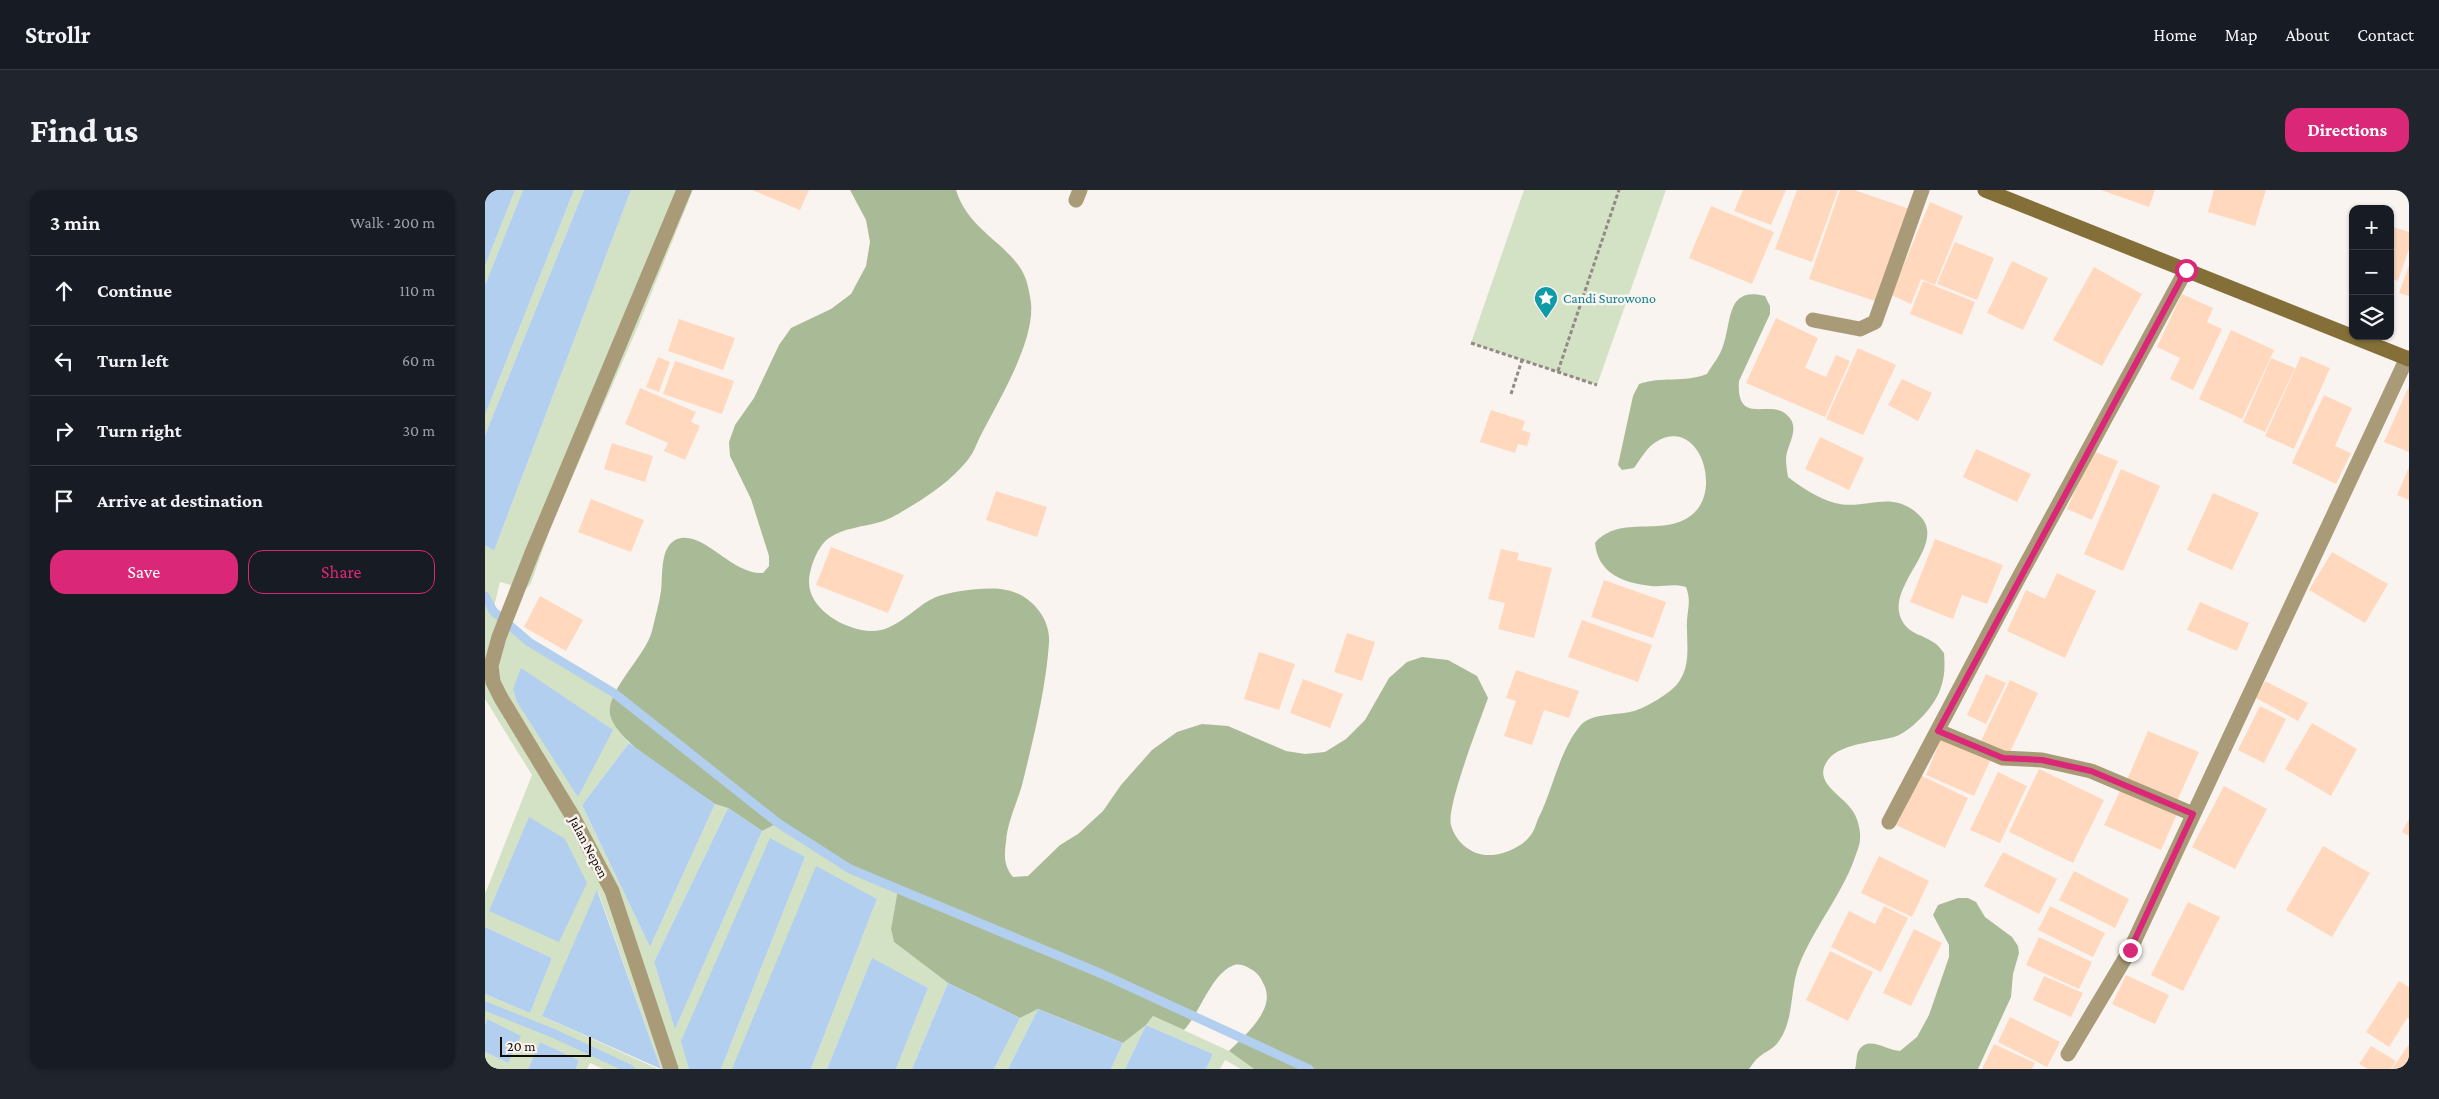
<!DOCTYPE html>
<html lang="en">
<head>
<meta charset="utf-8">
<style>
  body { margin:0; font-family:"Crimson Pro",serif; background:#20242c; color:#f1f3f6 }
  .controls { position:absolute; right:15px; top:15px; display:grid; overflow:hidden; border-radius:10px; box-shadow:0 1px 4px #0004 }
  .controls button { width:45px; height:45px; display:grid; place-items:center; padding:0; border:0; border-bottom:1px solid #363941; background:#171b24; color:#f1f3f6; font:25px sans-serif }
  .scale { position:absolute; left:15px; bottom:12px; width:91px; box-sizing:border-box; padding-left:5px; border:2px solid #140b05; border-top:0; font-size:14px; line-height:18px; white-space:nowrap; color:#140b05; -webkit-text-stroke:4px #faf4f0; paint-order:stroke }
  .stop { position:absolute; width:15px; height:15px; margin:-11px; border:4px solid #db2777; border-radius:50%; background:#fff }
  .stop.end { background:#db2777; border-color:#fff; box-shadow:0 1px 5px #0008 }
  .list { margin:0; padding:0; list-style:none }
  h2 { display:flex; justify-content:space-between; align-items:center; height:65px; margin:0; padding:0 20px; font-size:21px }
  h2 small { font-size:16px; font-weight:400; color:#9ea1a6 }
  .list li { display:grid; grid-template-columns:32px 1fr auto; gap:15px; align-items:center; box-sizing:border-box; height:70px; padding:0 20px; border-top:1px solid #363941 }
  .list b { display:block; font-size:19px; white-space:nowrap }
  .list em { font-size:16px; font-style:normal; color:#9ea1a6 }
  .actions { display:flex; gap:10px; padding:15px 20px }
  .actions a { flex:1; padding:11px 0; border:1px solid #db2777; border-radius:15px; text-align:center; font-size:18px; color:#db2777 }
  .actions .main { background:#db2777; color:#fff }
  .icon { flex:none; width:28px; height:28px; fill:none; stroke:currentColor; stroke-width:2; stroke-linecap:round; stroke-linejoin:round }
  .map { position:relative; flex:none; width:1924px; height:879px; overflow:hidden; border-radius:15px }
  header { display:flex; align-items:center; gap:30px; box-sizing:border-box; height:70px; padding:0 25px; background:#171b24; border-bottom:1px solid #363941 }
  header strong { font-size:24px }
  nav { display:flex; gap:28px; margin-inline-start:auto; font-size:18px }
  .intro { display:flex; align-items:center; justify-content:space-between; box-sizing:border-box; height:120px; padding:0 30px }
  h1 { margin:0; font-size:35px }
  .button { padding:12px 22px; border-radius:15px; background:#db2777; color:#fff; font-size:18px; font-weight:700 }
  main { display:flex; gap:30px; padding:0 30px }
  aside { flex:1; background:#171b24; border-radius:15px; box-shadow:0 1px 4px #0004 }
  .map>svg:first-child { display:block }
</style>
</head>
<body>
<header>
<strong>Strollr</strong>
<nav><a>Home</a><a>Map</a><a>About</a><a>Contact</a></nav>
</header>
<div class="intro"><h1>Find us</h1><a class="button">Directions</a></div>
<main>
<aside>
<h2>3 min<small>Walk · 200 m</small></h2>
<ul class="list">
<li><svg class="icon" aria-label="ahead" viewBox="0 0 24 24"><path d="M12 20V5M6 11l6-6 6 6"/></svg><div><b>Continue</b></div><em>110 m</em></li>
<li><svg class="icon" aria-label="left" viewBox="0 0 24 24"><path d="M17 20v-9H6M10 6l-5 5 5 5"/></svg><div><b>Turn left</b></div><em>60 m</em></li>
<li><svg class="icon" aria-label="right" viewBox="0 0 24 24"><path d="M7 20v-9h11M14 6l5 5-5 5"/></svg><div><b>Turn right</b></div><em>30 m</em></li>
<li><svg class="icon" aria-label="arrive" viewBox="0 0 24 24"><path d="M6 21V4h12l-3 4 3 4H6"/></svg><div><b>Arrive at destination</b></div></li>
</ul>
<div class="actions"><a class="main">Save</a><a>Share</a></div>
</aside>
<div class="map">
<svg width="1924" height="879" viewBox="0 0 1924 879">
  <rect width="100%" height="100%" fill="#faf4f0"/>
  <!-- green -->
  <path fill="#d3e1c4" d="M30 0H38L0 95V76Z
    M89 0H99L0 245V225Z
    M146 0H208L154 134 66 336 46 393 41 399 15 392 8 421 44 452 129 503C122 530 128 532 144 553L97 615 165 757 230 614 243 618 169 772 190 838 277 641 293 633 365 679 413 699 406 739 409 752 463 793 427 879H411L443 798 387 769 342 879H326L392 709 247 879H236L320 667 197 851 204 879H176L113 701 57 826 173 879H118L105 873 102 879H91L94 870 55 852 43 879H9L0 875V862L23 873 2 830 0 835V804L45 823 67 768 0 737V704L47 585 0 509V355L9 361Z
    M1039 0H1181L1112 195 986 153Z
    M553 819 523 879H509L535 828Z
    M668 826 744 861 769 879H756L740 870 735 879H721L728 864 661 835 640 879H626L638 853 661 835Z"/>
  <!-- forest -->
  <path fill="#a9bb96" d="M365 0H471C484 42 526 54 540 87 543 94 545 106 546 113 550 151 514 210 497 243 492 252 489 263 482 271 467 289 448 303 428 315 418 321 406 329 395 332 378 337 358 338 344 348 332 357 325 377 324 391 323 422 369 446 396 440 417 435 432 415 451 407 468 401 503 396 521 400 545 404 566 428 564 453 561 498 548 551 537 595 532 613 522 633 521 652 519 666 519 676 528 687L543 686 575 655 593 644 618 621 636 595 667 560 692 542 717 534 743 536 801 561 820 564 840 562 861 549 880 530 904 488 922 472 937 467 963 470 992 486 1003 508C995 531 961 617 966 635 970 651 985 664 1001 665 1015 666 1036 658 1045 646 1049 642 1051 634 1053 629 1068 600 1074 561 1095 536 1107 522 1132 526 1149 521 1160 518 1186 503 1193 493 1207 475 1201 451 1202 430 1203 418 1206 410 1201 397 1189 393 1179 397 1166 396 1139 393 1113 384 1110 353 1135 323 1181 349 1209 323 1237 297 1213 226 1171 252 1162 257 1155 270 1149 278L1137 280 1133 275 1148 206 1154 194C1176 186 1199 193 1222 184 1227 175 1235 166 1238 156 1247 131 1241 96 1280 106L1285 116V124L1254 191C1251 239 1287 206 1304 227 1315 239 1302 255 1301 268 1301 274 1302 281 1303 287 1317 298 1333 308 1350 313 1381 321 1406 298 1434 325 1466 355 1394 399 1419 434 1426 444 1438 445 1448 452 1452 454 1456 459 1459 463 1460 475 1460 488 1455 500 1449 517 1428 539 1412 546 1392 553 1350 552 1340 575 1331 594 1358 606 1367 620 1372 626 1376 640 1375 649 1375 655 1371 664 1369 670 1355 708 1327 740 1313 778 1305 801 1309 830 1294 851 1289 859 1281 861 1274 867 1270 870 1267 875 1264 879H769L744 861C760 845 793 818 778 793 776 788 773 784 769 781 762 777 755 772 747 776 726 785 715 823 699 840L668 826 661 835 638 853 553 819 535 828 463 793 409 752 406 739 413 699 365 679 293 633 277 641 243 618 230 614C203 595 138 558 126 528 117 504 160 468 167 441 170 428 174 414 176 401 178 384 174 352 196 348 222 344 248 385 278 383L284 376V366L266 309 245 266 244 252 250 235 269 208 294 155 306 138 346 119 366 104 381 76 385 52 381 30Z
    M1473 708H1483L1491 712 1500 727 1527 747 1533 756 1534 763 1528 784 1526 807 1493 879H1370C1372 873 1371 864 1374 860 1384 845 1402 861 1415 861L1432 847 1444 825 1464 767V755L1448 725 1453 715Z"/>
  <!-- water -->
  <path fill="#b3cff0" d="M0 0H30L0 76Z
    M38 0H89L0 225V95Z
    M99 0H146L9 361 0 355V245Z
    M36 478 128 540 93 607 32 512 28 499Z
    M144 553 230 614 165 757 97 615Z
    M243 618 277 641 190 839 169 772Z
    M44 627 80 649 102 693 74 752 4 721Z
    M285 648 320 667 236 879H204L196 851Z
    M331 676 392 709 326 879H247Z
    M112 700 176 879 57 826Z
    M0 737 67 768 45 823 0 804Z
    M387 768 443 798 411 879H342Z
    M463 793 535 828 509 879H427Z
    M553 819 638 853 626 879H523Z
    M2 829 36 846 23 873 0 862V835Z
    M661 835 728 864 721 879H640Z
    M55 852 94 870 91 879H43Z"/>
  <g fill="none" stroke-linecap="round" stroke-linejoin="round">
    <!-- stream -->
    <path stroke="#b3cff0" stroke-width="9" d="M0 406 8 421 44 452 129 503 293 633 365 679 617 784 824 879
      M0 816 70 844 145 879"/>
  </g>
  <!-- building -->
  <path fill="#ffd8be" d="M267 0H324L315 20Z
    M1258 0H1301L1286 35 1249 21Z
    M1312 0H1353L1327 72 1290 59Z
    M1355 0H1369L1425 19 1393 112 1324 89Z
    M1616 0H1670L1664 17Z
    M1729 0H1781L1770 36 1723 22Z
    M1445 12 1478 26 1450 95 1436 89 1426 114 1406 105Z
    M1226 16 1289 42 1267 94 1204 68Z
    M1905 36 1924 42V59L1913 91 1905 88Z
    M1470 52 1509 68 1492 110 1452 94Z
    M1527 71 1563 88 1538 140 1502 123Z
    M1924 75V106L1914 103Z
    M1609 77 1657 104 1617 176 1568 150Z
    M1438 91 1490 112 1477 145 1425 124Z
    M1697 104 1728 118 1722 132 1737 139 1708 200 1685 189 1695 168 1672 157Z
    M1291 128 1333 148 1320 178 1341 187 1351 165 1365 171 1340 227 1261 193Z
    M194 129 250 148 238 180 183 161Z
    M1746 140 1789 160 1757 229 1714 209Z
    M1373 158 1411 175 1378 245 1341 229Z
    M1816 166 1845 178 1809 259 1780 246Z
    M173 167 185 172 174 202 161 197Z
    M1786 168 1810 178 1780 242 1758 232Z
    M190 171 249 191 237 224 178 204Z
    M1417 189 1447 203 1433 231 1403 215Z
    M1924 196V262L1899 252Z
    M155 198 211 222 206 232 215 236 200 270 179 261 183 253 140 234Z
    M1839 205 1867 218 1850 256 1866 263 1851 294 1807 273Z
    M1006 220 1040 231 1037 240 1046 243 1042 256 1033 254 1030 263 995 252Z
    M1335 247 1379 268 1364 300 1320 279Z
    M127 253 168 266 160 292 119 279Z
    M1491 259 1546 284 1532 312 1478 287Z
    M1608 261 1633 271 1607 330 1582 319Z
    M1924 277V310L1912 305Z
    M1636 279 1675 296 1638 381 1599 364Z
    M511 301 562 317 552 347 501 330Z
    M1728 303 1774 323 1747 380 1702 360Z
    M106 309 159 330 146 362 93 342Z
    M1450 349 1518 375 1502 414 1477 405 1468 429 1425 412Z
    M346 357 419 385 403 423 331 395Z
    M1016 359 1034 363 1032 370 1067 378 1049 448 1013 439 1020 413 1003 409Z
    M1847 362 1903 394 1880 433 1824 400Z
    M1572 383 1611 401 1580 468 1522 441 1541 400 1560 409Z
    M1119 390 1181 412 1168 448 1106 427Z
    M55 406 98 430 81 461 39 437Z
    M1715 412 1764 433 1752 461 1702 440Z
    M1097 430 1167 455 1153 492 1083 467Z
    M862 443 890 452 877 491 849 482Z
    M774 462 810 474 794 520 759 509Z
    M1031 480 1094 501 1084 528 1059 520 1047 555 1019 546 1031 511 1021 508Z
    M1501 484 1521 493 1501 534 1482 525Z
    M818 489 858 504 845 538 805 523Z
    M1525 490 1553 503 1523 566 1495 553Z
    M1780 491 1823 513 1813 531 1771 508Z
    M1775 516 1801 529 1779 573 1753 560Z
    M1827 533 1872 559 1846 606 1800 579Z
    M1663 541 1714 562 1692 611 1642 590Z
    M1456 549 1505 571 1489 606 1441 585Z
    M1554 579 1619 610 1588 673 1524 642Z
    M1513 582 1542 596 1515 653 1485 640Z
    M1435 585 1483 608 1460 658 1411 635Z
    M1739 596 1782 619 1750 679 1707 657Z
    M1636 599 1692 624 1676 660 1619 635Z
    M1924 629V646L1917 642Z
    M1838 656 1885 683 1847 747 1801 720Z
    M1518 662 1572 689 1554 724 1499 696Z
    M1394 666 1444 691 1427 727 1376 703Z
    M1589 681 1644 709 1630 738 1574 710Z
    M1703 712 1735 727 1698 801 1666 785Z
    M1399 716 1423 728 1396 782 1346 757 1364 721 1390 734Z
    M1565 716 1620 743 1608 767 1553 740Z
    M1429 739 1457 753 1426 816 1398 803Z
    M1554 747 1607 772 1594 799 1541 775Z
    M1345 761 1388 782 1363 831 1321 810Z
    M1641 785 1684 805 1670 834 1627 814Z
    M1559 786 1598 803 1586 827 1548 810Z
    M1914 791 1924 797V829L1922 828 1904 857 1881 842Z
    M1525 827 1575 852 1562 877 1513 852Z
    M1509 854 1550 873 1547 879H1497Z
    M1924 854V879H1907Z
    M1886 856 1911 871 1906 879H1883L1874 874Z"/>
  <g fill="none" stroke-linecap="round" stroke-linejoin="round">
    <!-- path -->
    <path stroke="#918a85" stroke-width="3" stroke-dasharray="4 2.5" stroke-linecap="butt" d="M986 153 1112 195
      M1073 181 1134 0
      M1026 204 1037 170"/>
    <!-- street -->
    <path stroke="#a99b77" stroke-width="15" d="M591 10 595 0
      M1328 130 1375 139 1390 132 1437 0
      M1453 541 1518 568 1557 570 1606 581 1708 624
      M1404 632 1514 424 1701 80
      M1583 864 1645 760 1922 168
      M186 879 127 701 88 627 16 508 8 492 6 476 14 447 47 363 199 0"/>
    <!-- secondary -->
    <path stroke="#836f37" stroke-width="15" d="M1500 0 1924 169"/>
  </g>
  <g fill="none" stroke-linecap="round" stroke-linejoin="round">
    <!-- route -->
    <path stroke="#db2777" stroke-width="6" d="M1645 760 1708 624 1606 581 1557 570 1518 568 1453 541 1701 80"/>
  </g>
  <!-- icons -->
  <defs>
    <g id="sight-pin" transform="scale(1.25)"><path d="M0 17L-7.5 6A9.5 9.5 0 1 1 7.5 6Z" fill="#0f9aa8" stroke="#faf4f0"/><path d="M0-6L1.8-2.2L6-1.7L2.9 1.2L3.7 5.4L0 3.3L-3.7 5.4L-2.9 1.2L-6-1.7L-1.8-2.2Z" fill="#fff"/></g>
  </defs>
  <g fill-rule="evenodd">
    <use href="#sight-pin" x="1061" y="108"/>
  </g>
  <g text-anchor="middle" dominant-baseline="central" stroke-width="5" stroke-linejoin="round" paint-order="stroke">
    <!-- culture labels -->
    <g font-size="14" fill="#0d838f" stroke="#faf4f0" text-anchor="start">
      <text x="1078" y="108">Candi Surowono</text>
    </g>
    <!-- street labels -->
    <g font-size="14" fill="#140b05" stroke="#faf4f0">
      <text transform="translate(104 657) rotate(62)">Jalan Nepen</text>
    </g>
  </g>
</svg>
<div class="controls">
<button>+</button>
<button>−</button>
<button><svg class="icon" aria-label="layers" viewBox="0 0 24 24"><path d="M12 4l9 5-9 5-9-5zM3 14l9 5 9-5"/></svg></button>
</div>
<div class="scale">20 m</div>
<div class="stop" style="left:1701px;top:80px"></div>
<div class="stop end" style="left:1645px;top:760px"></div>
</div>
</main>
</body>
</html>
